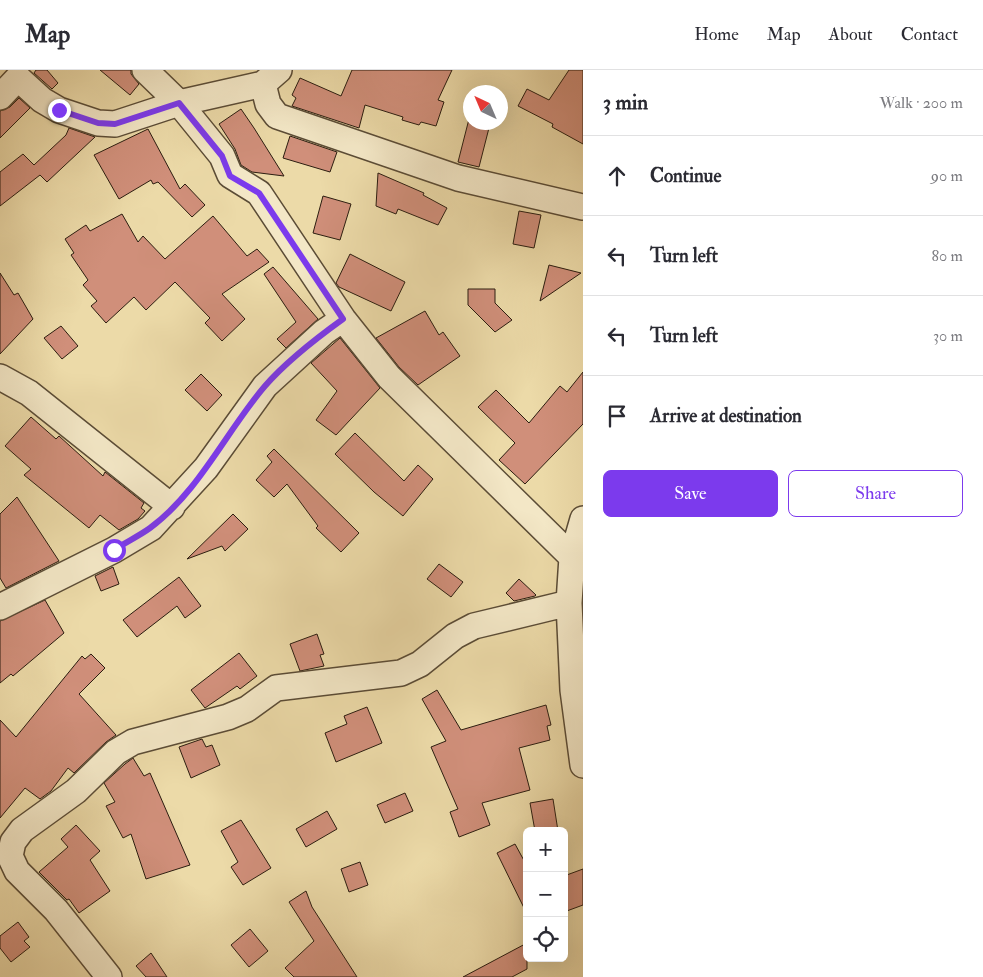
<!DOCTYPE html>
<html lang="en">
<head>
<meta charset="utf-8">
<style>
  body { margin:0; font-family:"IM FELL Double Pica",serif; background:#f7f7f7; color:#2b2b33 }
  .controls { position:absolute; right:15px; bottom:15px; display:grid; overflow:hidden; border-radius:8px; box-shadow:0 5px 20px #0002 }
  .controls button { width:45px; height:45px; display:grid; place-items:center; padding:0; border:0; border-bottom:1px solid #e1e1e2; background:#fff; color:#2b2b33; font:25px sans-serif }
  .compass { position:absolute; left:463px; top:15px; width:45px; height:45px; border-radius:50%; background:#fff; box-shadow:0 5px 20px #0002; rotate:316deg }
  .stop { position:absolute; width:15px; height:15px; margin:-11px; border:4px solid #7c3aed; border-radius:50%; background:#fff }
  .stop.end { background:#7c3aed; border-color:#fff; box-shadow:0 1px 5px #0008 }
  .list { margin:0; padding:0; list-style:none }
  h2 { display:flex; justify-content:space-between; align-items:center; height:65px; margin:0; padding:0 20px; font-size:21px }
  h2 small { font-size:16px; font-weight:400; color:#7c7c81 }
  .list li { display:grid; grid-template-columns:32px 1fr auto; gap:15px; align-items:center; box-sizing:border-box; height:80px; padding:0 20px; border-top:1px solid #e1e1e2 }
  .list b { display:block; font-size:19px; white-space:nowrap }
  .list em { font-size:16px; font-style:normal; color:#7c7c81 }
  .actions { display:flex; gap:10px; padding:15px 20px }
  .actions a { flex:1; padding:11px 0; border:1px solid #7c3aed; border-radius:8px; text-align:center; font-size:18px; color:#7c3aed }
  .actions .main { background:#7c3aed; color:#fff }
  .icon { flex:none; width:28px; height:28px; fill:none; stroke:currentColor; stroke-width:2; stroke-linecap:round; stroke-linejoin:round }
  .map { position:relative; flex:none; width:583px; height:907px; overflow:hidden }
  header { display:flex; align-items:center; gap:30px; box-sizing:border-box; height:70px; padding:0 25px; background:#fff; border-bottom:1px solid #e1e1e2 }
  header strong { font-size:24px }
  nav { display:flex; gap:28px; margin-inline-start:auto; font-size:18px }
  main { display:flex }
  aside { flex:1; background:#fff }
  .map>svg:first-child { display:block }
</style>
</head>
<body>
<header>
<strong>Map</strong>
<nav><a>Home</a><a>Map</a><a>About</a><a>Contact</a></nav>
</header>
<main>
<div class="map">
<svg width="583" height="907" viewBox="0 0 583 907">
  <rect width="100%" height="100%" fill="#ecdaa8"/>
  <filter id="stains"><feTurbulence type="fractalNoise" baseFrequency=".004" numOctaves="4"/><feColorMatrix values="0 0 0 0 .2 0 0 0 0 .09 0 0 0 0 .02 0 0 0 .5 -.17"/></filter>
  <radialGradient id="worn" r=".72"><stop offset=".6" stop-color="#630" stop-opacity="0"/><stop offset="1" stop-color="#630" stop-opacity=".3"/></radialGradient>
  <!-- building -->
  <path fill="#d08f7a" stroke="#2b1d10" d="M36 0H47L58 13 52 19 34 3Z
    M100 0H131V4L139 14 130 25Z
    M352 0H452L438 30 444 32 436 56 421 52 419 55 402 50 403 47 365 35 359 58 292 36 296 28 292 25 300 8 341 26Z
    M569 0H583V74L552 57 553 54 518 36 527 19 549 30Z
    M19 28 30 38 0 68V41L10 37Z
    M241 39 254 58 284 106 252 102 241 95 235 79 219 54Z
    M469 49 470 52 490 54 479 97 458 92Z
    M69 58 95 67 47 112 40 105 0 136V102L23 84 34 95 66 65Z
    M148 59 180 119 185 114 205 135 192 147 158 112 153 114 151 110 119 129 94 85Z
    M290 66 337 82 330 102 283 88Z
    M378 103 424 123 423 125 447 138 438 155 398 139 396 144 376 136Z
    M323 126 351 134 340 170 313 163Z
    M519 141 541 145 534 178 513 174Z
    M122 144 138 172 143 166 165 189 213 146 247 186 257 179 269 192 222 224 245 249 222 271 205 253 210 248 175 212 146 240 134 227 106 253 91 236 97 231 83 215 88 210 71 185 74 183 65 169 86 155 90 161Z
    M350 184 405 212 391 241 339 217 336 213Z
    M549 195 581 203 540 231Z
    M273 197 318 249 286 278 277 269 296 252 264 204Z
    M0 203 14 225 18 223 33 249 0 284Z
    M468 219H495V233L512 250 495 262 468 235Z
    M425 241 439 265 443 262 460 286 418 315 399 297 376 268Z
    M61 256 78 276 62 289 44 268Z
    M340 268 380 318 336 365 316 350 337 321 311 293Z
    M583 302V354L525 414 499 390 515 373 478 337 496 320 529 353 560 316 567 322Z
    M201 304 222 325 207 341 185 320Z
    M31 347 56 369 59 366 103 406 105 402 144 433 141 438 145 441 138 449 119 460 100 445 89 458 24 405 31 399 5 376Z
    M355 363 404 411 418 395 433 409 403 446 374 422 335 384Z
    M274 379 359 463 341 482 316 458 318 456 287 414 274 427 256 410 272 392 267 386Z
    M17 427 59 491 6 518 0 508V444Z
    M233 444 248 459 225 481 222 476 187 489Z
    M439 494 463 512 451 527 427 509Z
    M113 497 119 514 101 521 95 506Z
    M179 507 201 536 185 548 177 536 137 567 123 550Z
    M519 509 536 525 535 526 514 531 506 523Z
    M45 530 64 563 13 606 11 604 0 613V551Z
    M317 564 324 584 320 585 324 596 300 601 290 574Z
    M239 583 257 606 240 619 237 616 205 638 191 620Z
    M91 584 105 598 79 624 116 665 106 672 74 703 68 698 51 721 40 729 25 718 0 748V650L16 667 82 586 85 589Z
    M437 620 461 660 546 635 551 655 547 656 550 670 519 678 530 720 482 733 490 755 459 767 450 742 458 739 431 677 446 671 422 629Z
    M367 637 382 673 336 692 325 663 347 654 344 646Z
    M202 669 206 677 212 675 220 695 191 708 179 677Z
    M133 688 144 706 150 703 190 795 146 809 131 764 123 768 106 736 115 732 104 713 125 694Z
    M405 723 413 741 385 753 377 735Z
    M553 729 558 761H535L530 733Z
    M327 741 337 759 306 777 296 759Z
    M241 750 271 798 243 815 231 797 238 792 221 761Z
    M76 755 100 781 90 790 110 821 79 843 69 829 67 830 39 802 68 777 61 769Z
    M515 774 527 796V844L497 783Z
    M360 792 368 815 349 822 341 799Z
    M583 799V835L564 842V806Z
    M306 821 312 837 357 907H294L285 898 314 871 289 832Z
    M18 852 29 867 24 871 30 877 11 892 0 878V866Z
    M250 859 268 881 249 897 231 875Z
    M527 873V899L512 907H463Z
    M151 883 167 907H146L136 896Z"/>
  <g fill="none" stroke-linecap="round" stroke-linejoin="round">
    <!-- minor casing -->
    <g stroke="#5b4c36" stroke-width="28">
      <path id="minor" d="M145 0 179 33 222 86 230 105 259 123 343 249 389 307 572 487 583 491
        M263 14 268 34 277 46 458 108 583 137
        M0 27 18 8 42 30 59 40 98 53 115 54 179 33 263 14 279 0
        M0 307 29 323 172 437
        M583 449 572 487 569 533 573 620 583 695
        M0 537 114 480 151 458 206 398 265 316 324 262 343 249
        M109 907 56 840 17 801 10 786 13 772 22 760 76 721 116 682 133 672 228 647 247 639 276 618 401 603 420 594 455 566 474 556 569 533"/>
    </g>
    <!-- minor -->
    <use href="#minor" stroke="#f3e7c6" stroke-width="25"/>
  </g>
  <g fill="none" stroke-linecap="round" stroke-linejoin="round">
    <!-- route -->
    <path stroke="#7c3aed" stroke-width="6" d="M59 40 98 53 115 54 179 33 222 86 230 106 259 123 343 249C318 267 285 293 265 316 227 360 199 422 150 458 139 466 126 472 114 480"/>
  </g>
  <rect width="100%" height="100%" filter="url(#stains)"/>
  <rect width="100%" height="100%" fill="url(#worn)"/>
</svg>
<div class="controls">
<button>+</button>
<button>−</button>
<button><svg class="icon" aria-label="locate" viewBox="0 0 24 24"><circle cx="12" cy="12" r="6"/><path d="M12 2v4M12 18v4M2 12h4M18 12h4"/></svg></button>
</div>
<svg class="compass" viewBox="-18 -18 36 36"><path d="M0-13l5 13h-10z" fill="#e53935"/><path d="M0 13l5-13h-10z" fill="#7c7c81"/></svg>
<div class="stop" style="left:114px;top:480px"></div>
<div class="stop end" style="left:59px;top:40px"></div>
</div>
<aside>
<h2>3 min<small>Walk · 200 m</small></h2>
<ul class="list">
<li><svg class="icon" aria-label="ahead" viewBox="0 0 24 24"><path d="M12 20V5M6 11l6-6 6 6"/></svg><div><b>Continue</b></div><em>90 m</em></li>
<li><svg class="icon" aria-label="left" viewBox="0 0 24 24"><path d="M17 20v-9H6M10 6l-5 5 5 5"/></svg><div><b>Turn left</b></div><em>80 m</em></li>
<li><svg class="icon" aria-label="left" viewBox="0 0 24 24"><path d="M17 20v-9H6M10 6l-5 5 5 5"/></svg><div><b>Turn left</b></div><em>30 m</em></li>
<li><svg class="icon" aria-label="arrive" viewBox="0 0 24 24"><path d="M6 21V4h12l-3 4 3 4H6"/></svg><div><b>Arrive at destination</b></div></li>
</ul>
<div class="actions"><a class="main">Save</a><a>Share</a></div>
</aside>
</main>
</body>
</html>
